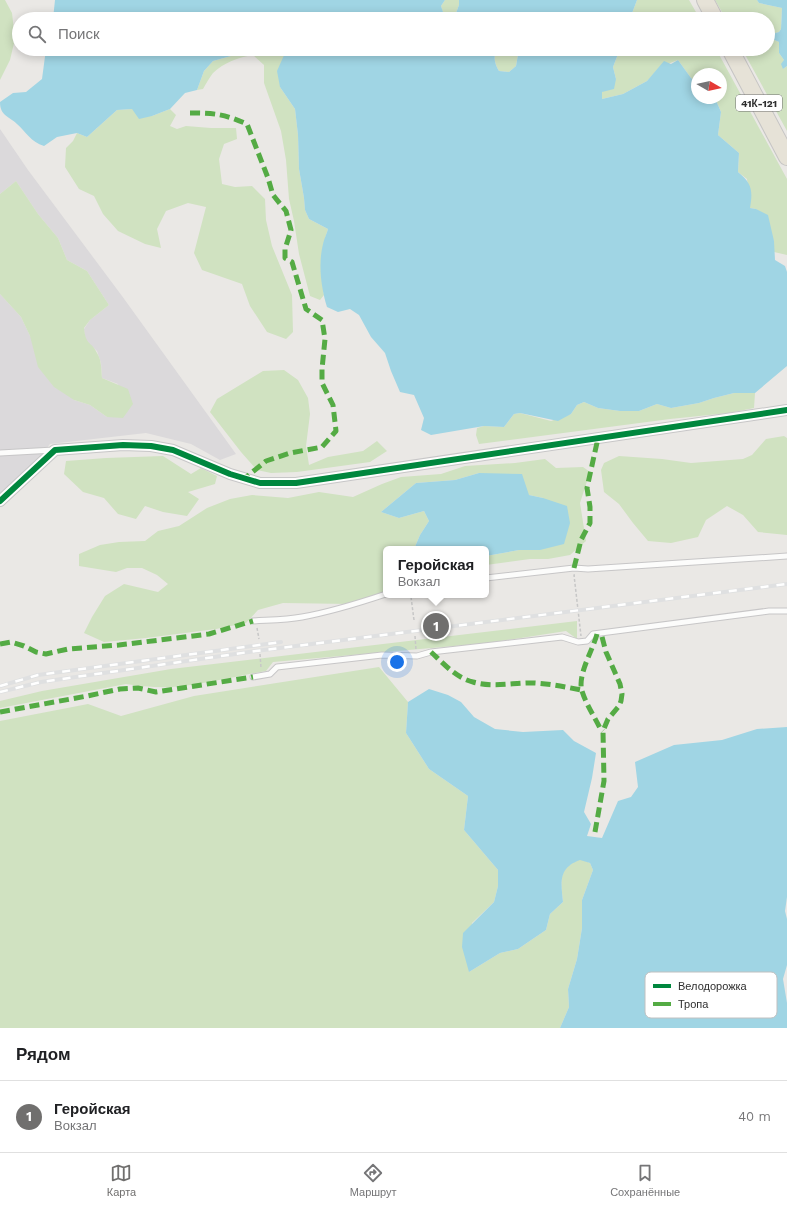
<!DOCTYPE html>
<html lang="ru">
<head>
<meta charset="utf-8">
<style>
  body { margin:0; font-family:"Work Sans",sans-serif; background:#f6f6f6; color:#202124 }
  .compass { position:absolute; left:691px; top:68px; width:36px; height:36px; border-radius:50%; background:#fff; box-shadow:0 2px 10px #0003; rotate:99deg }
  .you { position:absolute; left:397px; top:662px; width:14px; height:14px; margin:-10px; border:3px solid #fff; border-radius:50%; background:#1a73e8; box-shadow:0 0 0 6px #1a73e833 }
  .badge { display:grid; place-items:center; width:26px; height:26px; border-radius:50%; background:#706f6e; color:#fff; font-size:13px; font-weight:700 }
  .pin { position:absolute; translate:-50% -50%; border:2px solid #fff; box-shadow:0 1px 4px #0006 }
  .popup { position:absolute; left:383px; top:546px; width:106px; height:52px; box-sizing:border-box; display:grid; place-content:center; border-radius:6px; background:#fff; filter:drop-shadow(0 1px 3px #0005); font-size:13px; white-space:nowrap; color:#757577 }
  .popup b { font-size:15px; color:#202124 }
  .popup::after { content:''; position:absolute; left:50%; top:100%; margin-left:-8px; border:8px solid transparent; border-top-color:#fff }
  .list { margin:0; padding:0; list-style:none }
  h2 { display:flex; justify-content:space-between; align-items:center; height:52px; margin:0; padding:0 16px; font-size:17px }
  h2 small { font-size:13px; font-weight:400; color:#757577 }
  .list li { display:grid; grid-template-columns:26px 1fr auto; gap:12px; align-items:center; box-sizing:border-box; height:72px; padding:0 16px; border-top:1px solid #e0e0e0 }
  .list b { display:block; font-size:15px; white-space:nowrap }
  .list p { margin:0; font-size:13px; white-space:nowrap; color:#757577 }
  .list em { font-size:13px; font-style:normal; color:#757577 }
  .icon { flex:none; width:22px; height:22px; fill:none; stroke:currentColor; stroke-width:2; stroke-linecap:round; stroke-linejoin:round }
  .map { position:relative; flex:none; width:787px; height:1028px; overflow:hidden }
  .search { position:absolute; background:#fff; box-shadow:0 2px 10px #0003; left:12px; right:12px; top:12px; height:44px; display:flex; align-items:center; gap:10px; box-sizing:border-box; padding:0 14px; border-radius:22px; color:#757577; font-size:15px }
  .sheet { height:124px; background:#fff }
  nav { display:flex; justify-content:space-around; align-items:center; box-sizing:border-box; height:56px; border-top:1px solid #e0e0e0; background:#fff; font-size:11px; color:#757577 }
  nav a { display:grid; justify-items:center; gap:2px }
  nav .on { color:#706f6e }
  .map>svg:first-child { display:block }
</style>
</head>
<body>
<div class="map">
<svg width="787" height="1028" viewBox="0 0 787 1028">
  <rect width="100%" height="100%" fill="#eae8e5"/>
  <!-- industrial -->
  <path fill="#dbd9db" d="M0 129 28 170 122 296 236 454 220 460 191 444 146 433 50 444 40 456 0 494V294L21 317 30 336 74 400 90 405 107 417 118 384 102 378 101 363 97 351 85 340 84 329 90 320 109 305 87 271 67 260 58 238 38 214 16 181 0 194Z"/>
  <!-- green -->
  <path fill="#d0e2c1" d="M0 0H5L12 13 15 39 10 60 0 80Z
    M445 0H459V5L456 13 450 15 443 13 441 6Z
    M637 0H689L700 19H625L631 16Z
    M715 0H757L759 3 782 8 781 29 779 32 768 35V19H726Z
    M768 37 779 42V53L784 60 783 69 787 66V131L742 49H768Z
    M240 49H265L271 53H286L280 87 295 109 298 135 299 169 304 198 305 210 309 219 328 229C320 252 320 270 324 295L320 300 310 296 299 254 294 221 289 199 286 160 281 131 264 83V65L253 55C239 57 223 63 213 73 209 78 206 84 203 89L197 90 204 71 213 61 231 56Z
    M498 49H519L516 66 509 72 499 71C495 64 492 56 498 49Z
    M620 49H716L787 179V255L774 252V241L756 209 750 208 747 179 738 172 739 153 718 135 721 112 715 98H721V74H697V82L691 78 678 60 660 67 647 81 623 94 602 99V92L616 79 613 67Z
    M132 109 152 116 170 109 176 115 170 126 177 129 186 126 211 128H236L237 139 224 144 219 159 222 184 235 187 252 186 265 199 266 220 272 246 292 295 293 332 286 339 267 332 250 306 242 284 202 270 194 253 206 207 188 203 166 211 157 229 161 248 145 244 118 231 103 214 94 196 79 189 65 167 66 148 73 141 77 133 87 137 117 110Z
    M16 181 38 214 58 238 67 260 87 271 109 305 90 320 84 328C86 347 91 340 97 353 102 361 101 369 102 378L128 389 133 404 123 418 107 417 90 405 74 400 54 387 38 367 30 336 21 317 0 294V194Z
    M284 370 298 380 308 398 310 414 306 446 309 465 328 457 363 451 377 441 387 451 370 462 297 472 271 473 257 470 241 452 210 412 217 399 263 371Z
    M734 393H755L754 408 729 413 670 419 479 444 476 435 477 428 484 426 504 427 514 414 520 413 551 421 571 414 577 405 584 402 598 408 620 411H639L657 404 671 408 699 403 714 398Z
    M784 436 787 438V535L758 532 743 515 727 506 706 520 698 537 671 543 648 541 633 523 619 504 604 492 601 470 604 463 619 456 662 459 691 463 743 459 752 455 766 439Z
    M163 456 191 474 201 468 217 476 215 484 188 492 199 499 187 516 163 512 145 506 136 519 118 514 104 498 83 492 64 474 66 461 106 458Z
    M545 459 556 468 583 467 590 472 580 503 586 541 570 555 548 559H530L486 565V556L519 550H540L543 498 529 495 479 473 455 480 416 483 381 512 399 518 424 511 429 521 420 535 414 549H386V594L350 604 283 603 258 610 246 623 216 629 146 638 104 642 84 633 92 617 105 596 124 584 158 592 168 584 157 575 142 568H127L116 572 79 566V554L100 545 119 542 145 541 158 531 179 526 207 508 230 499 252 495 288 498 319 492 353 497 382 484 401 477 441 474 465 466 515 463Z
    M577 621V639L566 631 488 643 273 662 266 671C236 676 202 685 172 687 157 688 141 686 126 684L0 708V701L42 691 171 669Z
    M379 667 408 702 406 733 429 769 468 796 464 830 498 870V886L494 902 472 923 469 972 500 953 518 949 546 930 550 914 563 902C561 881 557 869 580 859L590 863 593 870 582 900V928L577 959 568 989 569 1007 560 1028H0V721L88 704 121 716 194 696Z"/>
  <!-- water -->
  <path fill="#a0d5e4" d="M55 0H445L441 6 443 12 450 15 456 13 459 5V0H637L631 16 625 19H53Z
    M757 0H787V66L783 69 781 64 784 60 779 53V42L768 37V35L779 32 781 29 782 8 759 3Z
    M46 49H240L231 56 213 61 204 71 197 90 185 93 170 109 152 116 139 119 132 109 117 110 87 137 77 133 57 137 44 146C31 142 26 132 17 124 9 116 0 116 0 102L13 93 26 92 42 79Z
    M265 49H498C492 56 495 64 499 71L509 72 516 66 519 49H620L613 67 616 79 614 89 602 92V99L623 94 647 81 664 61 671 64 678 60 691 78 697 82V98H715L721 112 718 135 739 153 738 172C752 183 753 191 750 208L756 209 768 215 774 241 775 260 785 266 787 272V366L755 393H734L714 398 699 403 671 408 657 404 639 411H620L598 408 584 402 577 405 571 414 558 421 520 413 514 414 504 427 484 426 431 435 421 430 424 418 414 395 400 392 391 371 385 353 371 337 359 315 350 309 338 312 327 307C321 287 318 264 323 244 324 239 327 233 328 229L309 219 305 210 304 198 299 169 298 135 295 109 280 87 277 71 285 53 271 54Z
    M479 473 522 474 529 495 543 498 567 506 570 523 564 544 540 550H519L486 556V549H414L420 535 429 521 424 511 399 518 381 512 416 483 455 480Z
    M429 689 448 695 461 702 474 717 495 729 523 732 563 730 574 741 596 753 592 778 584 812 591 824 587 836 602 838 618 801 631 797 638 787 635 762 674 745 722 740 757 729 787 727V897L785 911 787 919V965L783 979 787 1003V1028H560L569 1007 568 989 577 959 582 928V900L593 870 590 863 580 860C558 868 561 882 563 902L550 914 546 930 518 949 500 953 469 972 462 947 463 933 494 902 498 886V870L464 830 468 796 429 769 406 733 408 702Z"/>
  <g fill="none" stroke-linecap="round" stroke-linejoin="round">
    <!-- service casing -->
    <g stroke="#c7c6c7" stroke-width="7">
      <path id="service" d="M0 453 54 450
        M486 578 574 568 588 569 787 556
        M253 621C269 620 286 620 302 617 330 612 359 603 386 594
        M253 677 270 674 277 667 382 655 417 656 431 652 562 637 578 642 587 641 593 634 769 611H787"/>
    </g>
    <!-- minor casing -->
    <g stroke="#c7c6c7" stroke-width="12">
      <path id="minor" d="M0 501 55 450 123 445 151 446 173 450 230 474 260 483H296L787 410"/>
    </g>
    <!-- primary casing -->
    <g stroke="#c6c5c4" stroke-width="18">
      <path id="primary" d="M705 0 715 19
        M730 49 787 157"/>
    </g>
    <!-- path -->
    <path stroke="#c7c7c7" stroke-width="1.5" stroke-dasharray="3 2" stroke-linecap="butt" d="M575 575H574L581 636
      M414 620 411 597 426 595
      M257 628 259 639
      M415 636 416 650
      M260 654 261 668"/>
    <!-- service -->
    <use href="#service" stroke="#fcfcfb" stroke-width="5"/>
    <!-- minor -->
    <use href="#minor" stroke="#fcfcfb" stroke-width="10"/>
    <!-- primary -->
    <use href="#primary" stroke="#e6e2d7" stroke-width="16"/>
    <!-- rail casing -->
    <g stroke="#dfe0e1" stroke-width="4">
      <path id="rail" d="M0 686 38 675 281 642
        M0 692 41 682 256 651 787 584"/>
    </g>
    <!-- rail -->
    <use href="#rail" stroke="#fff" stroke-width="2.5" stroke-dasharray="8" stroke-linecap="butt"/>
    <!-- quiet -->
    <path stroke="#54ab44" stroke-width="5" stroke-dasharray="10 5" stroke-linecap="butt" d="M190 113C215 113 224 114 247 124L268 178 273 195 286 211 291 230 285 249V258L292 262 306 309 322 320 325 339 322 369V383L333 405 336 431 322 447 290 453 266 461 245 478
      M574 568 581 540 590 523V507L587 488 598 438
      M597 634C593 650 577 675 582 691 586 704 594 716 600 728L603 731
      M0 644 11 642 24 646 36 652 46 654 68 649 119 645 209 634 253 621
      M431 652C443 663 456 678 473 682 494 688 515 682 535 683 551 684 566 687 581 690
      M0 712 87 696 120 689 138 688 156 692 253 677
      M595 832 604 781 603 731 608 719 619 706 621 701 622 694 620 684 606 652 601 633"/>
    <!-- cycleway casing -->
    <g stroke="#fff" stroke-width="8">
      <path id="cycleway" d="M0 501 55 450 123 445 151 446 173 450 230 474 260 483H296L787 410"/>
    </g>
    <!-- cycleway -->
    <use href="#cycleway" stroke="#00873e" stroke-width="6"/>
  </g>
  <g text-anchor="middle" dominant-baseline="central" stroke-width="4" stroke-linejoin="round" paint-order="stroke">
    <!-- shield labels -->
    <rect fill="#fff" stroke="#6d6d6d" stroke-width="1" x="736" y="95" width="46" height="16" rx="3"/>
    <g font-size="10" font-weight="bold" fill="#2e2e2e">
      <text x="759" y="103">41К-121</text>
    </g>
  </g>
  <!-- legend -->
  <rect x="645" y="972" width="132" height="46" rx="6" fill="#fff" stroke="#c0c0c0" stroke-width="1"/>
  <rect x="653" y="984" width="18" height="4" fill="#00873e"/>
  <rect x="653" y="1002" width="18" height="4" fill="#54ab44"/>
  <g font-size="11" fill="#2e2e2e">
    <text x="678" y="990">Велодорожка</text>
    <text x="678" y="1008">Тропа</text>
  </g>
</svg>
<svg class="compass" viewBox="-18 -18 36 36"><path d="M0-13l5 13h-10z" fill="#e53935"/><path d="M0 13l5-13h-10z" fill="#757577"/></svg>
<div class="you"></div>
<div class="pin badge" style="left:436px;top:626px">1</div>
<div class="popup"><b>Геройская</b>Вокзал</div>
<div class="search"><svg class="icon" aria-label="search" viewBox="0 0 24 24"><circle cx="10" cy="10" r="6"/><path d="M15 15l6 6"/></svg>Поиск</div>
</div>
<section class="sheet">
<h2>Рядом<small></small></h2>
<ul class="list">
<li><span class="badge">1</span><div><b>Геройская</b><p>Вокзал</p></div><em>40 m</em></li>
</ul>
</section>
<nav>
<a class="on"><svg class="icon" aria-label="map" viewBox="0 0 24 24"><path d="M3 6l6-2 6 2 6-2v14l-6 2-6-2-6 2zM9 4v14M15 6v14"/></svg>Карта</a>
<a><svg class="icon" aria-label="directions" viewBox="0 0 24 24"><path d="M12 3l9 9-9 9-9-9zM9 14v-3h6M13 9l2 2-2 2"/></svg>Маршрут</a>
<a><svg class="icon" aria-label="saved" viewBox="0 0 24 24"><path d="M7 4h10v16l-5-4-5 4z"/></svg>Сохранённые</a>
</nav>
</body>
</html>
